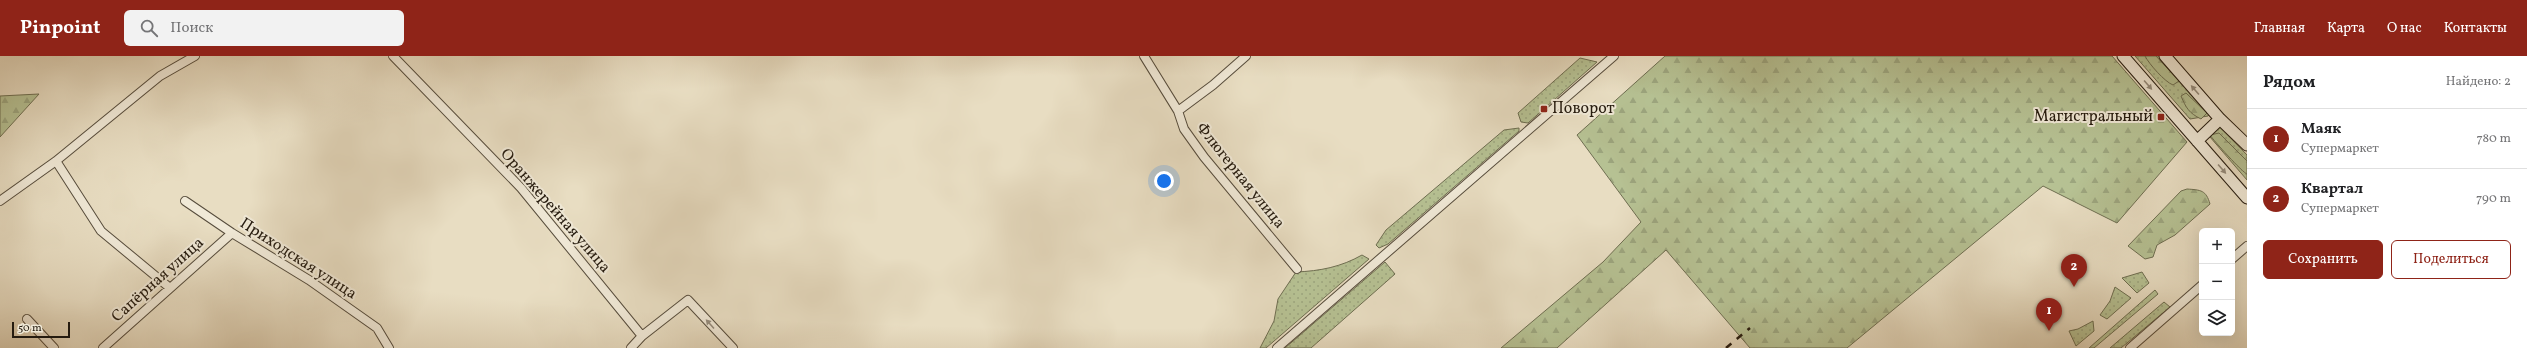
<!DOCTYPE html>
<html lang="ru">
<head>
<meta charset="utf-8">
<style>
  body { margin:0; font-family:Vollkorn,serif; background:#f2f2f2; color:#202124 }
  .controls { position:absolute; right:12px; bottom:12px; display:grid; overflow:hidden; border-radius:6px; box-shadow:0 4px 16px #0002 }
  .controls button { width:36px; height:36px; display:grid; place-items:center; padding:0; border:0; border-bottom:1px solid #e0e0e0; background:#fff; color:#202124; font:20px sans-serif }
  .scale { position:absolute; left:12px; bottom:10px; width:58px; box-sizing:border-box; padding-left:4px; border:2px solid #251b0f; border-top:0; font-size:11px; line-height:14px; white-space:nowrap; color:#251b0f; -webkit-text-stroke:3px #f0e9d7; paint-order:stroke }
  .you { position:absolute; left:1164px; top:125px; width:14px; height:14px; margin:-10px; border:3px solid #fff; border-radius:50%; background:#1a73e8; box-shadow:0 0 0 6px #1a73e833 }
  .badge { display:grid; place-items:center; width:26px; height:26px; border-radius:50%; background:#8f2418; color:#fff; font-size:13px; font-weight:700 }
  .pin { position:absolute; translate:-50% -33px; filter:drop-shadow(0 1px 2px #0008) }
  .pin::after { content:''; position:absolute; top:21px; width:14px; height:12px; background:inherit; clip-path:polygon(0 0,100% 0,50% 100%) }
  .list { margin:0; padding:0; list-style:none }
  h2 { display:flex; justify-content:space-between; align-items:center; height:52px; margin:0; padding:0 16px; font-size:17px }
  h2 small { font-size:13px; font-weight:400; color:#757577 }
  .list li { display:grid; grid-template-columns:26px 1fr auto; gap:12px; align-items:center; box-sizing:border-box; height:60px; padding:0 16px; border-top:1px solid #e0e0e0 }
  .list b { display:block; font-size:15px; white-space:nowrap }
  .list p { margin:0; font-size:13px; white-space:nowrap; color:#757577 }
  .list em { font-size:13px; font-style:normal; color:#757577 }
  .actions { display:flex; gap:8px; padding:12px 16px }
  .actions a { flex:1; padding:9px 0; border:1px solid #8f2418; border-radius:6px; text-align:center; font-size:14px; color:#8f2418 }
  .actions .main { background:#8f2418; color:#fff }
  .icon { flex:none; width:22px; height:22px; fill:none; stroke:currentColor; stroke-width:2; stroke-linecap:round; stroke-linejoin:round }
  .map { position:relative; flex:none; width:2247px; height:292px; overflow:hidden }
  header { display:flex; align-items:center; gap:24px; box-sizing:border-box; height:56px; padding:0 20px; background:#8f2418; color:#fff }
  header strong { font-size:19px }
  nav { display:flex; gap:22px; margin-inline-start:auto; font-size:14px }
  .search { width:280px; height:36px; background:#f2f2f2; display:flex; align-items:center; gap:10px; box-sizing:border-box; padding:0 14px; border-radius:6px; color:#757577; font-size:15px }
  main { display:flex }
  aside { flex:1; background:#fff }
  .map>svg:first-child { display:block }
</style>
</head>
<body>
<header>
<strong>Pinpoint</strong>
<div class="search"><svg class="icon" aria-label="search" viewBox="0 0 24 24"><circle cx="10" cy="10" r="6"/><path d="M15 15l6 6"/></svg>Поиск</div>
<nav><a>Главная</a><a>Карта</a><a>О нас</a><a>Контакты</a></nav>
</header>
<main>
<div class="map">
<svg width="2247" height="292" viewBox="0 0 2247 292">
  <defs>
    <pattern id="grass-dots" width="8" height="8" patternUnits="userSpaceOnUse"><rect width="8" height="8" fill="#b6c193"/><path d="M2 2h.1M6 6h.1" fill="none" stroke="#9ca57e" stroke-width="1.8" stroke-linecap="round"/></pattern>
    <pattern id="forest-firs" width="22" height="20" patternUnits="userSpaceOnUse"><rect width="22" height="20" fill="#b6c193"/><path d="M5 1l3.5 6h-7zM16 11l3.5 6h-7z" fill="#9ca57e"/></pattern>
  </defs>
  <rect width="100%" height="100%" fill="#e8ddc2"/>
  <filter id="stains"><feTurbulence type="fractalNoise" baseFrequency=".005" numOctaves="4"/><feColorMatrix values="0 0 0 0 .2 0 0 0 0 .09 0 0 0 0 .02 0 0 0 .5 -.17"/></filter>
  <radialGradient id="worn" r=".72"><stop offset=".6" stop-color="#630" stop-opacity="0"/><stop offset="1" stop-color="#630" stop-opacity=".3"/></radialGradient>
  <!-- grass -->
  <path fill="url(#grass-dots)" stroke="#6e6e51" d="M2135 0H2162L2211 56 2208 60 2190 63Z
    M1580 2 1597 6 1528 67 1521 66 1518 57Z
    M2220 71 2247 99V124L2210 81Z
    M1519 72V75L1388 188 1379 192 1376 189 1386 174 1504 74Z
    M1362 199 1369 203 1266 292H1260L1274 265 1278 243 1296 216C1320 215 1341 211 1362 199Z
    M1385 206 1395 218 1311 292H1285Z
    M2142 216 2149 227 2137 237 2122 222Z
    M2115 231 2131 242 2107 263 2100 259 2110 245Z
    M2155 234 2158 238 2094 292H2089Z
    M2164 246 2170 251 2121 292H2110Z
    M2093 265 2094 275 2076 290 2069 275 2078 273Z"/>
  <!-- forest -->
  <path fill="url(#forest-firs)" stroke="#6e6e51" d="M1665 0H2112L2187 86 2117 167 2043 130 1847 292H1750L1666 194 1557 292H1501L1603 206 1641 166 1577 79Z
    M2145 0H2156L2179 25 2173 29C2165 26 2149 8 2145 0Z
    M2186 37 2207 57 2201 63C2189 57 2186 52 2181 40Z
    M39 38 0 81V40Z
    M2219 77 2247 105V118C2243 117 2213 84 2210 79Z
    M2187 133C2201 134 2206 134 2210 148L2175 179 2157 189 2153 201 2145 203 2128 190 2181 135Z"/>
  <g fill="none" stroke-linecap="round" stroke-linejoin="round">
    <!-- street casing -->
    <g stroke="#564c3c" stroke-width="10">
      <path id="street" d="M393 0 521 132 642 280
        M1144 0 1178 55 1184 73 1204 101 1297 213
        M1178 55 1213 29 1246 0
        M56 105 101 175 170 232
        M0 145 56 105 160 20 195 0
        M185 145 232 177 309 224 377 272 389 292
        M2232 203 2247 190
        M27 263 54 292
        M103 292 232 177
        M631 292 642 280 688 244 733 292
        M1277 292 1614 0
        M2130 292 2202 229"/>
    </g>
    <!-- secondary casing -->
    <g stroke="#251b0f" stroke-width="13">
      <path id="secondary" d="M2123 0 2247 142
        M2165 0 2220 63 2247 89
        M2197 85 2220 63"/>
    </g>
    <!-- street -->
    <use href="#street" stroke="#f0e9d7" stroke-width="8"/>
    <!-- secondary -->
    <use href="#secondary" stroke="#f0e9d7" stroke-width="11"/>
    <!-- rail -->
    <path stroke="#251b0f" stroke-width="2.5" stroke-dasharray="7 7" stroke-linecap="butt" d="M1726 292 1750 272"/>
  </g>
  <!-- one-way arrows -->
  <defs><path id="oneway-solid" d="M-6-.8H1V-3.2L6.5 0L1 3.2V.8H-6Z"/></defs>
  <g fill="#958c7d">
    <use href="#oneway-solid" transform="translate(2148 29) rotate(49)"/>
    <use href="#oneway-solid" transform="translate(2195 34) rotate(-131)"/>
    <use href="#oneway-solid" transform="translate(2222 113) rotate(49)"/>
    <use href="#oneway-solid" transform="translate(710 268) rotate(-132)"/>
  </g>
  <!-- markers -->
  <g fill="#8f2418" stroke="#f0e9d7" stroke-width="1.5">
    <rect x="1540" y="49" width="8" height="8" rx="2"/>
    <rect x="2157" y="57" width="8" height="8" rx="2"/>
  </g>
  <g text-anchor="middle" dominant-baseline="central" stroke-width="4" stroke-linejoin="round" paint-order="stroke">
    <!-- poi labels -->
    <g font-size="16" fill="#251b0f" stroke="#f0e9d7" text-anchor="start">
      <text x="1552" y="53">Поворот</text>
      <text x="2153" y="61" text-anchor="end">Магистральный</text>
    </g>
    <!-- street labels -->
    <g font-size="16" fill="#251b0f" stroke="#f0e9d7">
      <text transform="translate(1240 120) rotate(51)">Флюгерная улица</text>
      <text transform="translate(555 155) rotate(49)">Оранжерейная улица</text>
      <text transform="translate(298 203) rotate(33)">Приходская улица</text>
      <text transform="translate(158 224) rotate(-42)">Сапёрная улица</text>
    </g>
  </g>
  <rect width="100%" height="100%" filter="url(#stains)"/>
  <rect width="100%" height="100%" fill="url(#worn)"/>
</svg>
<div class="controls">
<button>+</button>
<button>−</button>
<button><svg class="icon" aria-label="layers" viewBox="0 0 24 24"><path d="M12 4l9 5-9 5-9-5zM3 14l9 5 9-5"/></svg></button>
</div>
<div class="scale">50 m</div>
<div class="you"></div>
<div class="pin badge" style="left:2049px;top:275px">1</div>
<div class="pin badge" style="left:2074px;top:231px">2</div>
</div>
<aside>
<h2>Рядом<small>Найдено: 2</small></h2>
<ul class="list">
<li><span class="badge">1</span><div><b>Маяк</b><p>Супермаркет</p></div><em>780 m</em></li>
<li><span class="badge">2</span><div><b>Квартал</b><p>Супермаркет</p></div><em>790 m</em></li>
</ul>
<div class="actions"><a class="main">Сохранить</a><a>Поделиться</a></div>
</aside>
</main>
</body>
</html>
